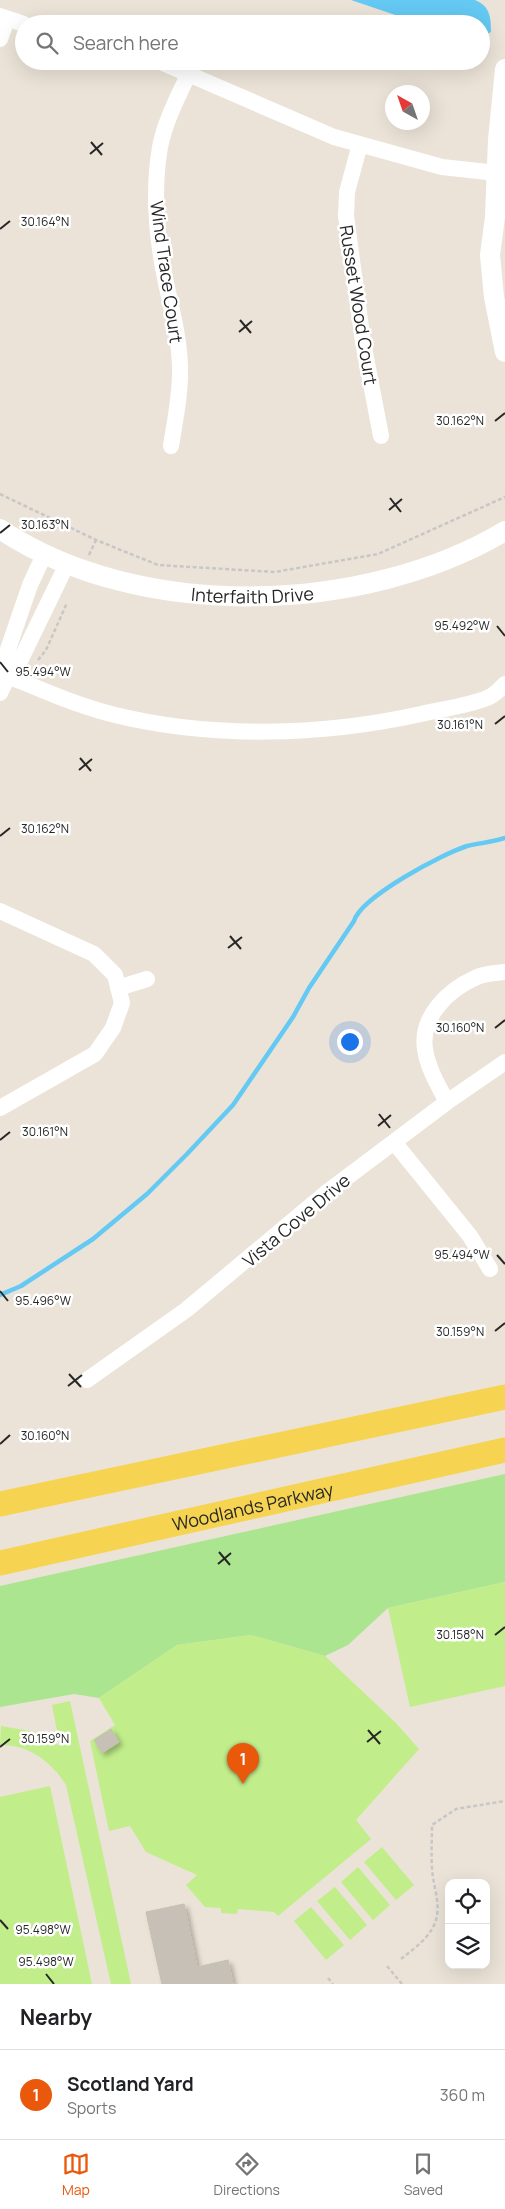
<!DOCTYPE html>
<html lang="en">
<head>
<meta charset="utf-8">
<style>
  body { margin:0; font-family:Manrope,sans-serif; background:#f2f2f2; color:#202124 }
  .controls { position:absolute; right:15px; bottom:15px; display:grid; overflow:hidden; border-radius:10px; box-shadow:0 5px 20px #0002 }
  .controls button { width:45px; height:45px; display:grid; place-items:center; padding:0; border:0; border-bottom:1px solid #e0e0e0; background:#fff; color:#202124; font:25px sans-serif }
  .compass { position:absolute; left:385px; top:85px; width:45px; height:45px; border-radius:50%; background:#fff; box-shadow:0 5px 20px #0002; rotate:320deg }
  .you { position:absolute; left:349px; top:1041px; width:18px; height:18px; margin:-12px; border:4px solid #fff; border-radius:50%; background:#1a73e8; box-shadow:0 0 0 8px #1a73e833 }
  .badge { display:grid; place-items:center; width:32px; height:32px; border-radius:50%; background:#ea580c; color:#fff; font-size:16px; font-weight:700 }
  .pin { position:absolute; translate:-50% -41px; filter:drop-shadow(0 1px 2px #0008) }
  .pin::after { content:''; position:absolute; top:26px; width:18px; height:15px; background:inherit; clip-path:polygon(0 0,100% 0,50% 100%) }
  .list { margin:0; padding:0; list-style:none }
  h2 { display:flex; justify-content:space-between; align-items:center; height:65px; margin:0; padding:0 20px; font-size:21px }
  h2 small { font-size:16px; font-weight:400; color:#757577 }
  .list li { display:grid; grid-template-columns:32px 1fr auto; gap:15px; align-items:center; box-sizing:border-box; height:90px; padding:0 20px; border-top:1px solid #e0e0e0 }
  .list b { display:block; font-size:19px; white-space:nowrap }
  .list p { margin:0; font-size:16px; white-space:nowrap; color:#757577 }
  .list em { font-size:16px; font-style:normal; color:#757577 }
  .icon { flex:none; width:28px; height:28px; fill:none; stroke:currentColor; stroke-width:2; stroke-linecap:round; stroke-linejoin:round }
  .map { position:relative; flex:none; width:505px; height:1984px; overflow:hidden }
  .search { position:absolute; background:#fff; box-shadow:0 5px 20px #0002; left:15px; right:15px; top:15px; height:55px; display:flex; align-items:center; gap:12px; box-sizing:border-box; padding:0 18px; border-radius:28px; color:#757577; font-size:19px }
  .sheet { height:155px; background:#fff }
  nav { display:flex; justify-content:space-around; align-items:center; box-sizing:border-box; height:70px; border-top:1px solid #e0e0e0; background:#fff; font-size:14px; color:#757577 }
  nav a { display:grid; justify-items:center; gap:2px }
  nav .on { color:#ea580c }
  .map>svg:first-child { display:block }
</style>
</head>
<body>
<div class="map">
<svg width="505" height="1984" viewBox="0 0 505 1984">
  <defs>
    <filter id="shadow"><feDropShadow dx="3.5" dy="3.5" stdDeviation="2.5" flood-color="#0004"/></filter>
  </defs>
  <rect width="100%" height="100%" fill="#ebe3d7"/>
  <!-- green -->
  <path fill="#abe590" d="M505 1474V1582L388 1608 348 1645 325 1656 251 1635 177 1645 99 1698 74 1694 0 1707V1586Z"/>
  <!-- pitch -->
  <path fill="#c1ed8b" d="M505 1582V1686L410 1707 388 1608Z
    M251 1635 325 1656 395 1722 419 1749 356 1820 371 1839 278 1916 274 1912 238 1909 237 1914 221 1913V1908L205 1907 186 1885 197 1875 146 1852 130 1826 109 1831 90 1741 115 1725 99 1698 177 1645Z
    M70 1701 131 1984H111L66 1785C52 1762 28 1744 0 1745L1 1726 35 1732 60 1746 52 1705Z
    M50 1786 92 1984H0V1797Z
    M382 1847 414 1885 396 1900 364 1862Z
    M358 1867 390 1905 373 1920 341 1882Z
    M335 1887 367 1925 350 1940 317 1901Z
    M311 1907 344 1945 326 1960 294 1921Z"/>
  <!-- water -->
  <path fill="#64c9f3" d="M351 0H475C490 6 491 17 491 32L481 37V24H422Z"/>
  <g fill="none" stroke-linecap="round" stroke-linejoin="round">
    <!-- stream -->
    <path stroke="#64c9f3" stroke-width="4.5" d="M0 1295 21 1286 93 1239 147 1194 187 1154 233 1105 293 1017 309 988 354 921C361 897 442 854 467 846 480 843 493 842 505 838"/>
  </g>
  <!-- building -->
  <path fill="#c6c0b7" stroke="#c6bfb1" filter="url(#shadow)" d="M111 1729 119 1742 102 1753 94 1740Z
    M184 1904 197 1967 228 1960 233 1984H162L146 1912Z"/>
  <g fill="none" stroke-linecap="round" stroke-linejoin="round">
    <!-- path -->
    <path stroke="#c7c7c7" stroke-width="2.5" stroke-dasharray="4 2.5" stroke-linecap="butt" d="M0 494 96 540 158 565 275 572 378 554 505 497
      M89 555 96 540
      M38 660 46 650 67 603
      M401 1959C412 1950 425 1941 432 1929 444 1909 433 1889 432 1868 431 1853 432 1839 432 1825L456 1809 505 1801
      M387 1966 402 1984
      M328 1978 333 1984"/>
    <!-- minor -->
    <path stroke="#fff" stroke-width="16" d="M0 16 24 24
      M0 39 7 19
      M158 61 334 137 442 167 497 173
      M360 144 347 192 346 216 363 342 381 436
      M171 446C175 420 181 393 180 366 179 334 170 304 164 273 156 232 153 188 160 147 165 121 178 97 189 73
      M8 676C42 690 76 705 111 714 210 739 322 736 421 714 441 709 468 706 487 698 494 696 500 689 505 684
      M8 676 4 661 30 585 44 555
      M0 693 8 676 18 665 67 564
      M0 911 94 954 115 975 122 1003 113 1028 95 1054 0 1108
      M118 988 147 979
      M447 1102C438 1085 428 1069 425 1049 420 1017 448 990 475 978 484 973 495 973 505 972
      M394 1142 470 1236 490 1269
      M87 1380 186 1310 326 1193 447 1102 505 1062"/>
    <!-- tertiary -->
    <g stroke="#fff" stroke-width="20">
      <path d="M505 69 498 140 495 217 490 255 494 297 505 352"/>
      <path id="s1" d="M0 529C139 622 364 615 505 531"/>
    </g>
    <!-- primary -->
    <g stroke="#f6d451" stroke-width="25">
      <path d="M0 1504 505 1397"/>
      <path id="s2" d="M0 1563 505 1450"/>
    </g>
  </g>
  <!-- ticks -->
  <path fill="none" stroke="#272727" stroke-width="2" d="M91 142 102 155M90 154 103 143M0 229 10 221M240 320 251 333M239 332 252 321M495 421 505 413M390 498 401 512M389 510 402 499M0 533 10 525M497 626 505 636M0 662 8 672M495 724 505 716M80 758 91 771M79 770 92 759M0 836 10 828M230 936 241 949M228 948 242 937M495 1028 505 1020M379 1114 390 1128M378 1126 391 1115M0 1140 10 1132M497 1255 505 1264M0 1291 8 1301M495 1331 505 1323M69 1374 81 1387M68 1386 82 1375M0 1444 10 1435M219 1552 230 1565M218 1564 231 1553M495 1635 505 1627M368 1730 380 1744M367 1742 381 1731M0 1747 10 1739M0 1920 8 1929M46 1974 54 1984"/>
  <g text-anchor="middle" dominant-baseline="central" stroke-width="5" stroke-linejoin="round" paint-order="stroke">
    <!-- street labels -->
    <g font-size="18" fill="#272727" stroke="#fff">
      <text transform="translate(167 272) rotate(82)">Wind Trace Court</text>
      <text transform="translate(359 305) rotate(81)">Russet Wood Court</text>
      <text stroke="none"><textPath href="#s1" startOffset="265">Interfaith Drive</textPath></text>
      <text transform="translate(296 1220) rotate(-40)">Vista Cove Drive</text>
      <text stroke="none"><textPath href="#s2" startOffset="259">Woodlands Parkway</textPath></text>
    </g>
  </g>
  <g font-size="12" text-anchor="middle" fill="#272727" stroke="#fff" stroke-width="5" stroke-linejoin="round" paint-order="stroke">
    <text x="45" y="226">30.164°N</text>
    <text x="460" y="425">30.162°N</text>
    <text x="45" y="529">30.163°N</text>
    <text x="462" y="630">95.492°W</text>
    <text x="43" y="676">95.494°W</text>
    <text x="460" y="729">30.161°N</text>
    <text x="45" y="833">30.162°N</text>
    <text x="460" y="1032">30.160°N</text>
    <text x="45" y="1136">30.161°N</text>
    <text x="462" y="1259">95.494°W</text>
    <text x="43" y="1305">95.496°W</text>
    <text x="460" y="1336">30.159°N</text>
    <text x="45" y="1440">30.160°N</text>
    <text x="460" y="1639">30.158°N</text>
    <text x="45" y="1743">30.159°N</text>
    <text x="43" y="1934">95.498°W</text>
    <text x="46" y="1966">95.498°W</text>
  </g>
</svg>
<div class="controls">
<button><svg class="icon" aria-label="locate" viewBox="0 0 24 24"><circle cx="12" cy="12" r="6"/><path d="M12 2v4M12 18v4M2 12h4M18 12h4"/></svg></button>
<button><svg class="icon" aria-label="layers" viewBox="0 0 24 24"><path d="M12 4l9 5-9 5-9-5zM3 14l9 5 9-5"/></svg></button>
</div>
<svg class="compass" viewBox="-18 -18 36 36"><path d="M0-13l5 13h-10z" fill="#e53935"/><path d="M0 13l5-13h-10z" fill="#757577"/></svg>
<div class="you"></div>
<div class="pin badge" style="left:243px;top:1784px">1</div>
<div class="search"><svg class="icon" aria-label="search" viewBox="0 0 24 24"><circle cx="10" cy="10" r="6"/><path d="M15 15l6 6"/></svg>Search here</div>
</div>
<section class="sheet">
<h2>Nearby<small></small></h2>
<ul class="list">
<li><span class="badge">1</span><div><b>Scotland Yard</b><p>Sports</p></div><em>360 m</em></li>
</ul>
</section>
<nav>
<a class="on"><svg class="icon" aria-label="map" viewBox="0 0 24 24"><path d="M3 6l6-2 6 2 6-2v14l-6 2-6-2-6 2zM9 4v14M15 6v14"/></svg>Map</a>
<a><svg class="icon" aria-label="directions" viewBox="0 0 24 24"><path d="M12 3l9 9-9 9-9-9zM9 14v-3h6M13 9l2 2-2 2"/></svg>Directions</a>
<a><svg class="icon" aria-label="saved" viewBox="0 0 24 24"><path d="M7 4h10v16l-5-4-5 4z"/></svg>Saved</a>
</nav>
</body>
</html>
